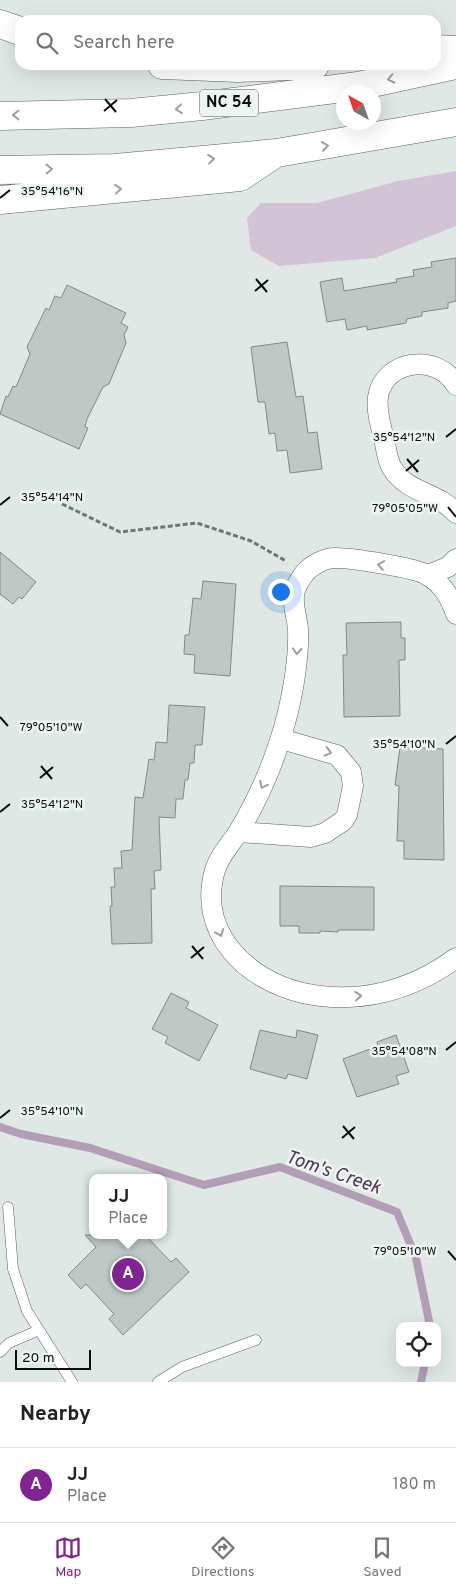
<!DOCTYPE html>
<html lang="en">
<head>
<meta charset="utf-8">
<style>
  body { margin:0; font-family:Overpass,sans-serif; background:#f6f6f6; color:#222 }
  .controls { position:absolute; right:15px; bottom:15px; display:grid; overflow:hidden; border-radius:10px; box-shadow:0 5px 20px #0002 }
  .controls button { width:45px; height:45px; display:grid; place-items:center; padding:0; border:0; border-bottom:1px solid #e0e0e0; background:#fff; color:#222; font:25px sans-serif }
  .compass { position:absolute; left:336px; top:85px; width:45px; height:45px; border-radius:50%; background:#fff; box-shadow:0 5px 20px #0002; rotate:320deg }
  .scale { position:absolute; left:15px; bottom:12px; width:76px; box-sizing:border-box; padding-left:5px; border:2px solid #0b0e0d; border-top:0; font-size:14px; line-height:18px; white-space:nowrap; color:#0b0e0d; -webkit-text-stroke:4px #ecf5f1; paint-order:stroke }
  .you { position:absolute; left:280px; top:591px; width:18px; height:18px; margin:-12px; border:4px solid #fff; border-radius:50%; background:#1a73e8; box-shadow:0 0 0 8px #1a73e833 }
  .badge { display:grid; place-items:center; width:32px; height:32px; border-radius:50%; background:#7f2491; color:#fff; font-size:16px; font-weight:700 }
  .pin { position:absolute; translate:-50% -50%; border:2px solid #fff; box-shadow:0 1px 5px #0006 }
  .popup { position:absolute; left:89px; top:1174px; width:78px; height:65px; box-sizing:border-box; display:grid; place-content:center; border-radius:10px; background:#fff; filter:drop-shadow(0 1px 4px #0005); font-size:16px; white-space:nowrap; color:#767676 }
  .popup b { font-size:19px; color:#222 }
  .popup::after { content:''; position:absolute; left:50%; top:100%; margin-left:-10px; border:10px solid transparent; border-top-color:#fff }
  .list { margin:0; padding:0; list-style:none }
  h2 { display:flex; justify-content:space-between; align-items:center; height:65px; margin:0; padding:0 20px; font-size:21px }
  h2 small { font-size:16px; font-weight:400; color:#767676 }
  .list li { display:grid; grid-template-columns:32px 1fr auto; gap:15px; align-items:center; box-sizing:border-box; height:75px; padding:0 20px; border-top:1px solid #e0e0e0 }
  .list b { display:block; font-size:19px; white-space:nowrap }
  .list p { margin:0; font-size:16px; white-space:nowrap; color:#767676 }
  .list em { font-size:16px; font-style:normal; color:#767676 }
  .icon { flex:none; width:28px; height:28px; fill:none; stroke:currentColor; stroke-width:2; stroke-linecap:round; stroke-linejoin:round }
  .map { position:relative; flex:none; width:456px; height:1382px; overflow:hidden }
  .search { position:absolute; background:#fff; box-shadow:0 5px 20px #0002; left:15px; right:15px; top:15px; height:55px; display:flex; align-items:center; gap:12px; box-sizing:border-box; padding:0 18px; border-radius:15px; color:#767676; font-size:19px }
  .sheet { height:140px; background:#fff }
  nav { display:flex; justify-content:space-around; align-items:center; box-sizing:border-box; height:70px; border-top:1px solid #e0e0e0; background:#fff; font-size:14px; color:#767676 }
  nav a { display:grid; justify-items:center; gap:2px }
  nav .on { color:#7f2491 }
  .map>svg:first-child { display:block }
</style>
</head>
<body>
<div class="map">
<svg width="456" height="1382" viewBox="0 0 456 1382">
  <rect width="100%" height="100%" fill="#dfe8e4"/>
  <!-- green -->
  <path fill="#d3c3d6" d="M456 171V226L375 258 279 266 251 250 247 218 261 203H317L398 181Z"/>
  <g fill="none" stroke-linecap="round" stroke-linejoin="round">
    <!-- stream -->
    <path stroke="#b39eb8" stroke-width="8" d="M0 1127 21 1134 90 1148 204 1185 280 1167 397 1212 416 1258 430 1326
      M421 1382 425 1363"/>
  </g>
  <!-- building -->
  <path fill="#bfc8c4" stroke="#828a86" d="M456 258V301L448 303V308L422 312V316L407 319 406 323 367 330V326L347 330 345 319 327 322 320 282 342 278 344 291 397 282 396 279 414 276 413 270 432 267 431 262Z
    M67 285 126 313 121 323 128 327 124 335 126 343 109 384 103 387 87 419 85 427 88 428 79 449 0 414 6 396 8 397 13 386 16 387 30 354 27 347 46 308 49 310 55 296 61 298Z
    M287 342 296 397 303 396 308 433 317 432 322 469 290 473 287 450 277 451 275 433 269 434 265 402H258L251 347Z
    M0 552 36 582 22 599 19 597 13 604 0 594Z
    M203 581 236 584 230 676 194 673 195 655 184 654 185 635H189L193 598 201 599Z
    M401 622V638H405V660H399L400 716 344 717 343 655H347L346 623Z
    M169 705 205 707 202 745H195L194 763H190L188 780H185L183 799H176L175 818 159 817 161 870 154 871 155 889H151L152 943 112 944 110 906H112L111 887H115L114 868H122L121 851 132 850 135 797 143 798 149 759 154 760 156 742 167 743Z
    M400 747 443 749 444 860 404 859V841H397L399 786 395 785Z
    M280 886 374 887V930H338V932L320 931V933H299V926H280Z
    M171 993 189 1002 186 1008 218 1025 199 1061 165 1043 168 1037 152 1029Z
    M260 1030 296 1038 297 1030 318 1035 307 1079 288 1074 286 1079 250 1069Z
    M396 1035 409 1072 396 1076 399 1084 357 1097 343 1059 378 1046 377 1042Z
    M85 1235H145L171 1262 176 1258 189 1272 123 1335 109 1319 114 1314 86 1284 81 1289 68 1275 96 1247Z"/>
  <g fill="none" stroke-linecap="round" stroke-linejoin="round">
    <!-- service casing -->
    <g stroke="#5b635f" stroke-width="11">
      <path id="service" d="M8 1207 13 1269 27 1311 72 1382
        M0 1352 9 1343 39 1330
        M158 1382 182 1367 256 1340"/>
    </g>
    <!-- minor casing -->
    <g stroke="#5b635f" stroke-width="21">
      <path id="minor" d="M456 385C438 353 384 359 378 397 376 411 381 426 384 439 386 447 387 460 392 468 408 494 438 492 456 513
        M428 575 448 567 456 559
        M456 614C450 597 443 584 427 575 417 568 351 558 337 558 326 557 311 565 304 574 300 579 294 589 294 596 293 608 297 617 298 629 299 655 294 686 288 712 278 753 261 794 239 831 231 844 220 854 215 870 197 932 246 980 303 993 358 1005 411 991 456 958
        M239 832 311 837 325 833 343 821 347 815 353 786 351 772 337 755 281 739"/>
    </g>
    <!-- trunk casing -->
    <g stroke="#5b635f" stroke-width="29">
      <path id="trunk" d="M0 24 20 31
        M436 49 456 50
        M162 65 238 68 315 65
        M0 116 131 113 202 106 358 86 456 65
        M0 170 115 168 277 153 456 122
        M0 200 240 177 273 155"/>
    </g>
    <!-- path -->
    <path stroke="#707674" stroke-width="3" stroke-dasharray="5 2.5" stroke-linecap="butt" d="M62 504 120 532 197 523 251 541 286 561"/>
    <!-- service -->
    <use href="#service" stroke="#fff" stroke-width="10"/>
    <!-- minor -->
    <use href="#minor" stroke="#fff" stroke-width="20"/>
    <!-- trunk -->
    <use href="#trunk" stroke="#fff" stroke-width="28"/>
  </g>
  <!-- one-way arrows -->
  <defs><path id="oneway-chevron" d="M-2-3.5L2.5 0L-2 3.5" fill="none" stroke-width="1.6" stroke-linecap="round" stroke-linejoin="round" transform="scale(1.25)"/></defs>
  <g stroke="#9d9f9e">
    <use href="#oneway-chevron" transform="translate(391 79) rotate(167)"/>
    <use href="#oneway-chevron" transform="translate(179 109) rotate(174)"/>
    <use href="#oneway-chevron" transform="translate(16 115) rotate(180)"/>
    <use href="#oneway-chevron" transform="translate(325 146) rotate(-8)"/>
    <use href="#oneway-chevron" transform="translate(211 159) rotate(-6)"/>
    <use href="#oneway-chevron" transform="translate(49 169) rotate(-1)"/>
    <use href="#oneway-chevron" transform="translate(118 189) rotate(-5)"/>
    <use href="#oneway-chevron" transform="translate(381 565) rotate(-171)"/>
    <use href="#oneway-chevron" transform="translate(297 651) rotate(93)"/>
    <use href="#oneway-chevron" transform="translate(328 752) rotate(15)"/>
    <use href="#oneway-chevron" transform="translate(263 785) rotate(116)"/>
    <use href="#oneway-chevron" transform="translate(220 933) rotate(68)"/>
    <use href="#oneway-chevron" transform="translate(358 996) rotate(-6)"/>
  </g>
  <!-- ticks -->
  <path fill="none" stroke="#0b0e0d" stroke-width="2" d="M105 99 116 112M104 111 117 100M0 198 10 190M256 279 267 292M255 291 268 280M446 437 456 429M407 459 418 472M406 471 419 460M0 505 10 497M448 507 456 517M0 717 8 726M446 744 456 736M41 766 52 779M40 778 53 767M0 812 10 804M192 946 203 959M191 958 204 947M446 1050 456 1042M0 1118 10 1110M343 1126 354 1139M342 1138 355 1127M448 1251 456 1260"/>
  <g text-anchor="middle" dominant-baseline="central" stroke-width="5" stroke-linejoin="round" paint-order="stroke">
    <!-- shield labels -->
    <rect fill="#ecf5f1" stroke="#4e5351" stroke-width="1" x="200" y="89.5" width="58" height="27" rx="4"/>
    <g font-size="16" font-weight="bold" fill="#0b0e0d">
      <text x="229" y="103">NC 54</text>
    </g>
    <!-- water labels -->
    <g font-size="19" font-style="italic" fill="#503157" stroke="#ecf5f1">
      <text transform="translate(333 1173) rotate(19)">Tom's Creek</text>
    </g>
  </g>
  <g font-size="12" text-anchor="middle" fill="#0b0e0d" stroke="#ecf5f1" stroke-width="5" stroke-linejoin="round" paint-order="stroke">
    <text x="52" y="195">35°54'16"N</text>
    <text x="404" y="441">35°54'12"N</text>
    <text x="52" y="501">35°54'14"N</text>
    <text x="405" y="512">79°05'05"W</text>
    <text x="51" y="731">79°05'10"W</text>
    <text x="404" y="748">35°54'10"N</text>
    <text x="52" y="808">35°54'12"N</text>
    <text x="404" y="1055">35°54'08"N</text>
    <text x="52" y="1115">35°54'10"N</text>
    <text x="405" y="1255">79°05'10"W</text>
  </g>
</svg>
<div class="controls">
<button><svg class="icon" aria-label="locate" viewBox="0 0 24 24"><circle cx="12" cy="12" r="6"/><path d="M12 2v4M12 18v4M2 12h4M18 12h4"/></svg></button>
</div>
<svg class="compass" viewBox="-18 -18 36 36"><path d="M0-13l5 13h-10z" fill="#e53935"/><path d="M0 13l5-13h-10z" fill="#767676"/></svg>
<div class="scale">20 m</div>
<div class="you"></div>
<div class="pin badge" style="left:128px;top:1274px">A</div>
<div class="popup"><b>JJ</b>Place</div>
<div class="search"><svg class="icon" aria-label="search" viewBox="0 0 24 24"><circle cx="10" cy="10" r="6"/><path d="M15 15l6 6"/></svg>Search here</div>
</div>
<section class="sheet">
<h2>Nearby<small></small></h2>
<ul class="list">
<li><span class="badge">A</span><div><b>JJ</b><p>Place</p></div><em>180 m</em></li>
</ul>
</section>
<nav>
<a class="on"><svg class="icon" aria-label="map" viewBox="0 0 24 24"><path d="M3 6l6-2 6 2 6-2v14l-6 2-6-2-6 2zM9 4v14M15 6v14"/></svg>Map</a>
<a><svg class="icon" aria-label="directions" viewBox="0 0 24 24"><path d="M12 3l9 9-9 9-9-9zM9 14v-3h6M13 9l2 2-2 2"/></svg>Directions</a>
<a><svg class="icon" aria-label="saved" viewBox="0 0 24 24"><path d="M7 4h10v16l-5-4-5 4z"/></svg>Saved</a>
</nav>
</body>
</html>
